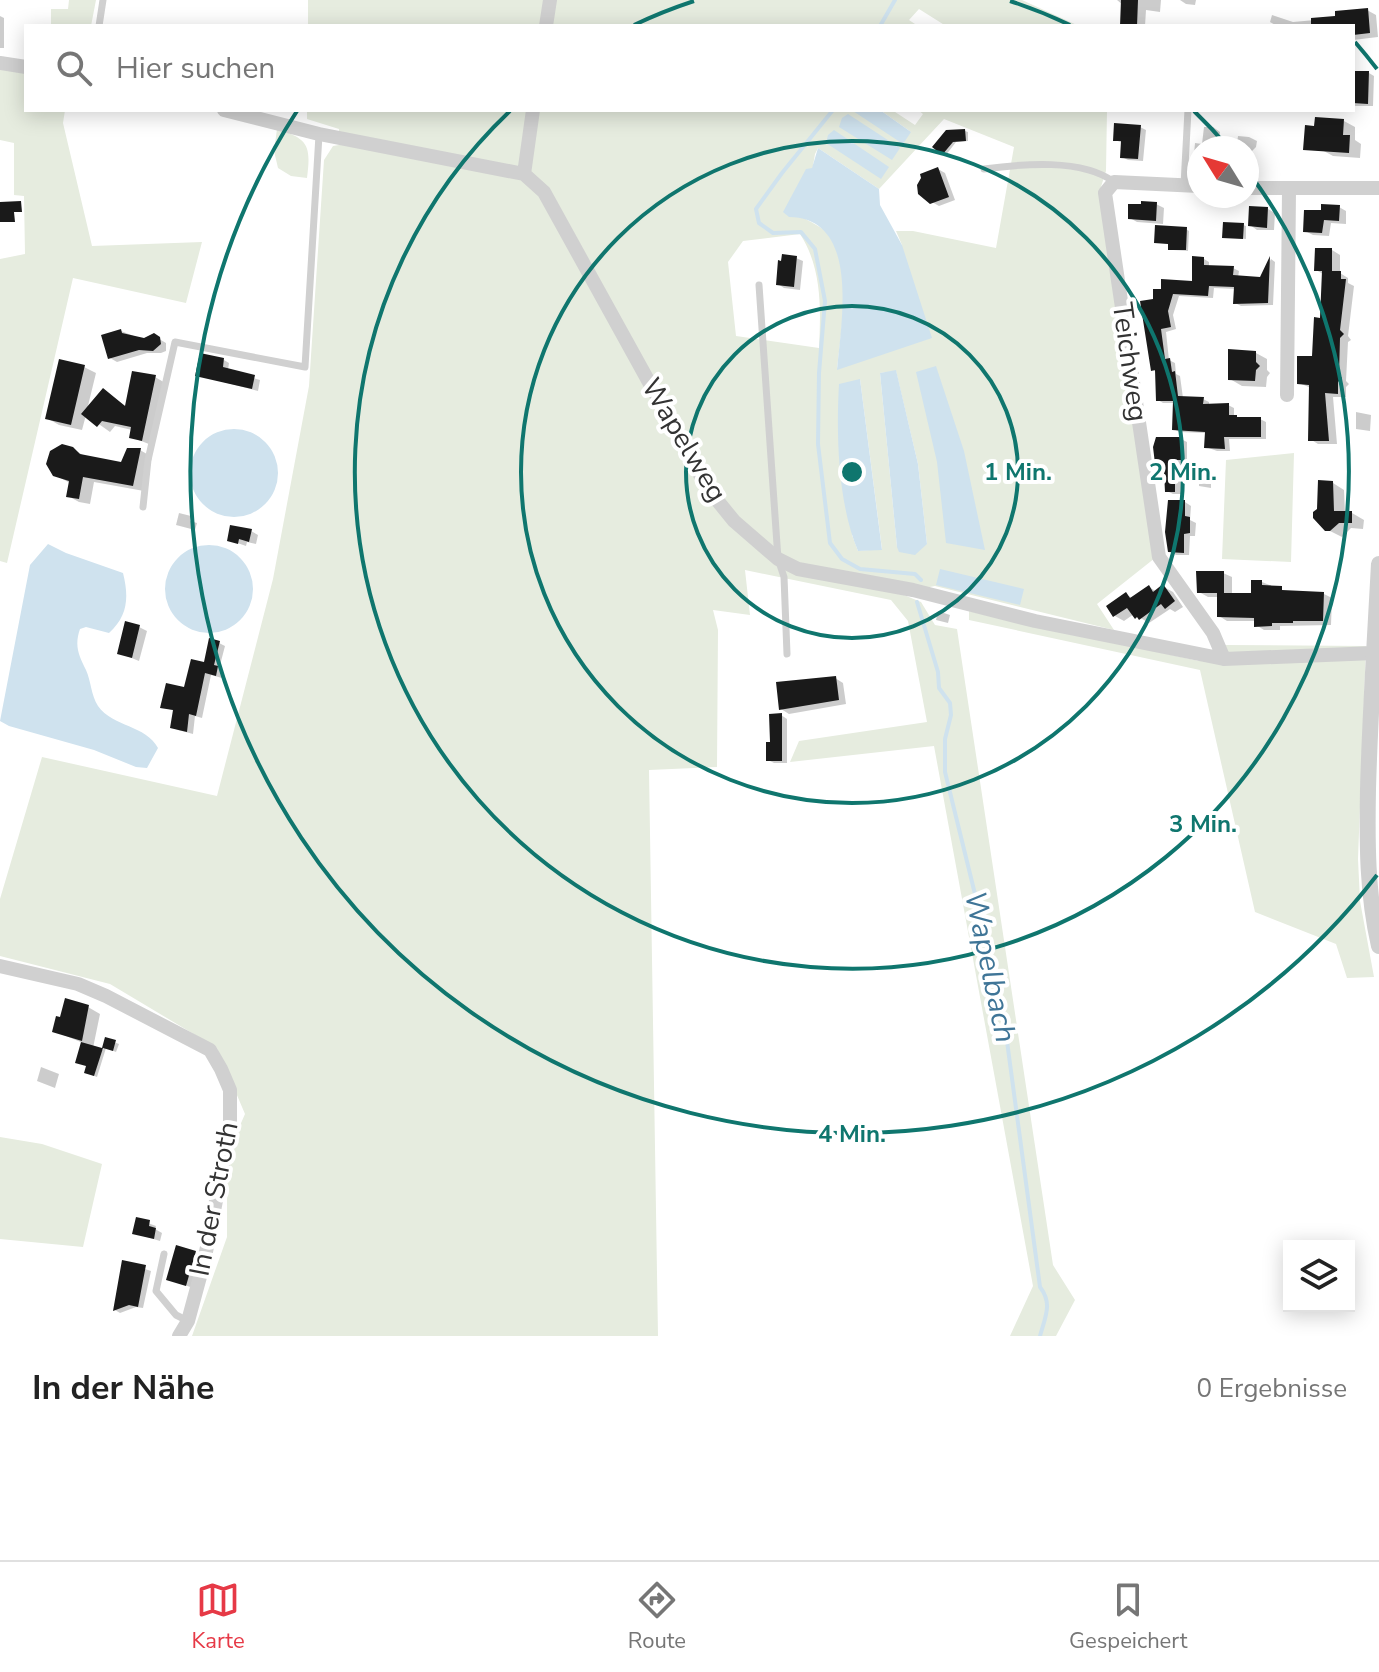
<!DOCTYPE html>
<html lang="de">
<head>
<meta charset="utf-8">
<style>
  body { margin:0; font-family:"Nunito Sans",sans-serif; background:#f6f6f6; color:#222 }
  .controls { position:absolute; right:24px; bottom:24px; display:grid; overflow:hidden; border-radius:0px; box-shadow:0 4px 20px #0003 }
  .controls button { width:72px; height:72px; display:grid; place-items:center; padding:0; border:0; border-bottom:2px solid #e0e0e0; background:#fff; color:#222; font:40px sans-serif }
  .compass { position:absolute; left:1187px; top:136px; width:72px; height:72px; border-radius:50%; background:#fff; box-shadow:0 4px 20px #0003; rotate:307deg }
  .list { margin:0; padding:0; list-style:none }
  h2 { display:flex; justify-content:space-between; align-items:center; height:104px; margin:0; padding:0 32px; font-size:34px }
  h2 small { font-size:26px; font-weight:400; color:#767676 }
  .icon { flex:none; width:44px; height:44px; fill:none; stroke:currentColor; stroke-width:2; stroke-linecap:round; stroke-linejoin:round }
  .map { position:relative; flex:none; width:1379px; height:1336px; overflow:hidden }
  .search { position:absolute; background:#fff; box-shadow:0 4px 20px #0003; left:24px; right:24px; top:24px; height:88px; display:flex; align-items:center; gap:20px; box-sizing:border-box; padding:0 28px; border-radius:0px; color:#767676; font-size:30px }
  .sheet { height:224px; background:#fff }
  nav { display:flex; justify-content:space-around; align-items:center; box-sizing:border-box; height:112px; border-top:2px solid #e0e0e0; background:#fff; font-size:22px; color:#767676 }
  nav a { display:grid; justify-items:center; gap:4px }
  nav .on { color:#e63946 }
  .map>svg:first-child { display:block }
</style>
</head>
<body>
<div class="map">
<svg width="1379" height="1336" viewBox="0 0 1379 1336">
  <rect width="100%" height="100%" fill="#fff"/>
  <!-- green -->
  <path fill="#e6ecdf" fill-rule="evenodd" d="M69 0H96L91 26H51V9H68Z
    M308 0H1022L1079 26H946L919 9 909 20 918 26H308Z
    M0 68 26 72V110H65L63 123 92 246 202 242 186 303 73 278 7 563 0 561V259L25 254 24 196 14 195V143L0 140Z
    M307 110H853L911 132 880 110H892L915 125 923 114 918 110H1107L1106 171 1099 193 1155 558 1097 604 1114 630 935 586 899 593 921 602 935 625 957 629 1053 1265 1075 1300 1056 1336H1010L1033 1286 934 746 790 762 799 741 927 722 908 621 891 600 745 570 750 615 713 610 718 630 717 767 649 770 658 1336H192L227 1237V1155L245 1114 217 1048 110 984 0 956V899L42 757 217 796 273 579 309 386 324 160 333 146 339 145V129L307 119ZM944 119 1014 147 996 248 913 231H896L902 245 837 369C841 330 854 263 826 232 820 226 810 222 804 218L815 154 818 148 879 189ZM800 234C822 268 821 308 819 348L736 336 728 262 743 241ZM896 371 918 464 927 544 897 547 880 373ZM860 379 882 549 858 551 852 535Z
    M277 129C309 139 311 146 307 178L291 176 278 168 274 151Z
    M1294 453 1291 562 1222 559 1226 460Z
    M969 611 1199 661 1225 645 1366 646 1358 859 1360 901 1374 977 1347 978 1336 944 1255 912 1200 670 969 620Z
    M0 1137 42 1144 102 1164 83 1247 0 1239Z"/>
  <!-- water -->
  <path fill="#cfe2ee" d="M880 110 911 132 903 144 853 111Z
    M848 114 900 148 892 160 839 127 842 118Z
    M834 130 889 167 881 179 826 143 828 135Z
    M818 148 879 189 880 205 902 245 932 338 837 370C841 323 861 218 789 217L783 212 806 169 812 168Z
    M936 366 964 451 985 550 946 543 937 462 916 372Z
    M896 370 918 464 927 544 915 555 899 552 897 547 880 373Z
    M860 379 882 550 858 551C838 504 836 435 839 384Z
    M190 473a44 44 0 1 1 88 0a44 44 0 1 1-88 0Z
    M48 544 66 553 123 573C129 597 128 616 109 633L86 627 80 629C74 646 79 656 86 670 91 681 91 695 98 706 113 727 146 725 158 748L147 768 136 767 94 750 9 726 0 721 30 565Z
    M165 589a44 44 0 1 1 88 0a44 44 0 1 1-88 0Z
    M940 569 1024 589 1020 605 936 585Z"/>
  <!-- shadow -->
  <path fill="#0003" d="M1117 0H1161L1160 12 1146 10 1145 26H1123V5Z
    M1180 0H1196L1195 5 1186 4Z
    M1367 10 1376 15 1378 37 1353 40V26H1277L1270 22 1272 15 1293 22 1337 18Z
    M0 16 4 18V48H0Z
    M1353 73H1369L1374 76 1373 106H1353Z
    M1344 121 1355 127V140L1361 144 1360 158 1333 156 1322 150Z
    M1140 127 1146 130 1143 161 1128 160 1122 157 1123 143 1115 140Z
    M1204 127H1213L1220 132 1219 141 1237 143 1238 136 1249 137 1257 141 1256 147 1251 152 1250 165H1247V148H1199V157L1194 154 1195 143 1202 144Z
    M965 131 968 132V141L956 142 946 155 935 147Z
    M938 169 945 173 955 200 939 206 932 202Z
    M1156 204 1164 208 1163 224 1137 222 1130 218Z
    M1339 207 1346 211V224L1331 223 1329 236 1313 235 1305 231 1323 212Z
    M1268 209 1275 213 1274 230H1257L1250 225Z
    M1243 225 1246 226V239L1224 237Z
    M1186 229 1189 231 1188 251 1173 250 1170 244 1156 242Z
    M1332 250 1340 255V273L1348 278V283L1354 286 1348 336 1351 340 1348 342 1346 381 1349 384 1346 387V397H1333L1337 444H1318L1310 439 1311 388 1299 383 1314 358 1322 320 1323 274 1316 270Z
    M796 258 803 261 800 290 784 288 778 284Z
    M1204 259 1209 262V267L1233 268 1239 271 1238 278 1261 279 1271 259 1275 262 1273 305 1241 306 1235 303 1236 289 1214 288 1213 298 1179 296 1173 315 1176 329 1166 332 1169 360 1175 363 1176 374 1180 376 1183 398 1203 399 1209 402V405H1228L1234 408V417L1260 419 1266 422V439H1229L1230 451H1217L1206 447 1207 433 1179 432 1174 429 1175 403H1163L1158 400 1157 372 1152 370 1155 301 1194 283Z
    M121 331 144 340 154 336 166 343V351L161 353H147L117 362 110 358Z
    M1256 353 1267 359V370L1270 373 1267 377 1266 387 1242 386 1230 379Z
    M224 360 229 363 228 370 260 380 258 391 197 375Z
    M84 367 96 373 87 410 104 391 127 407 155 377 167 384 154 446 131 437 132 430 115 426 110 432 86 415 82 430 59 425 47 418Z
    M1356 412 1371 415 1370 431 1356 429Z
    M1181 439 1187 442V463H1181V494H1173L1167 491 1164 474 1158 470Z
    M73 449 86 457 122 464 140 450 152 457 144 491 94 482 90 504 79 502 68 496 70 483 55 475Z
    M1199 478 1211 479V488L1199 486Z
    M1333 483 1344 490 1345 513H1352L1364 520 1363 529 1351 528 1342 537 1326 529Z
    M1185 502 1191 506 1190 520 1196 523 1195 536H1190L1189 555H1176L1170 551Z
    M179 513 191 516 190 521 197 523 195 530 176 525Z
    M251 531 258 535 256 544 247 542 246 546 229 540Z
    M1223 573 1232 577V595H1253L1262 582 1287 592 1324 594 1332 598 1331 625 1280 626V630H1264L1256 625V621H1227L1219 616V597H1208L1199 592Z
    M1149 587 1157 592 1164 587 1173 592 1183 607 1175 612 1170 609 1149 623 1134 614 1124 621 1115 616 1126 595 1133 598Z
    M938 611 950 615 948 623 936 620Z
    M139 627 147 631 139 661 119 653Z
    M219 643 225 646 219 669 223 671 222 678 211 675 202 718 195 716 193 734 178 730 172 727 175 711 163 707 186 690Z
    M835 678 843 683 846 704 789 714 781 709Z
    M781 715 787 719V763H774L768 760Z
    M88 1007 100 1014 93 1048 103 1050 106 1039 119 1044 116 1052 106 1048 97 1077 89 1074 83 1043 54 1031Z
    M41 1067 59 1074 55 1088 37 1081Z
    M137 1219 156 1226 155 1229 162 1233 160 1241 134 1233Z
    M195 1252 202 1257 193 1288 168 1279Z
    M124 1262 151 1271 143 1308 136 1307 120 1313 115 1310Z"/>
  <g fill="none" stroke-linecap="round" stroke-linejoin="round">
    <!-- stream -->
    <path stroke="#cfe2ee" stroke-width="4" d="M880 26 895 0
      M833 110 782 173 756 209 759 223 773 233 801 232 815 249 825 301 819 373 818 444 830 543 842 559 860 569 915 574 921 580
      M917 602 938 672 939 688 950 703 951 715 945 739V772L1002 1004 1040 1287C1053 1304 1045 1317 1040 1336"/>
  </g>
  <!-- building -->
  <path fill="#1a1a1a" d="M1121 0H1138L1137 26H1120Z
    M1368 8 1370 33 1353 35V26H1311V18L1335 16V11Z
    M1353 71H1369L1368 104 1353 103Z
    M1315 117 1344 119 1343 135H1350L1349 153 1303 150 1305 125 1314 126Z
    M1114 123 1141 125 1138 159 1120 158 1121 141H1113Z
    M965 129 966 141 953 142 942 155 932 147 946 130Z
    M938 167 949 197 930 204 918 194 917 185 921 178 920 174Z
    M21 201 22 212H14L15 222H0V202Z
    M1141 201 1157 202 1156 221 1128 219V204H1141Z
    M1321 204 1340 205 1339 221 1324 220 1322 233 1303 232 1304 210H1321Z
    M1249 206 1268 207 1267 228 1248 226Z
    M1223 222 1244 223 1243 239 1222 238Z
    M1155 225 1187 227 1186 250H1168V244L1154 243Z
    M1315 248H1332V271H1341V279H1346L1340 330 1344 334 1340 338 1339 375 1342 378 1338 382V394L1325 393 1329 441H1308L1309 385 1297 384V356H1312L1314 317 1320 318 1322 271H1314Z
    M782 254 797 256 794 287 776 285 778 260 781 261Z
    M1192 256 1204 257V265L1234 266 1233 275 1260 277 1270 256 1268 303 1233 304 1234 287 1209 286 1208 296 1173 294 1168 311 1171 327 1161 329 1165 359 1170 358 1172 372 1175 371 1178 396 1204 397 1203 404 1229 403V415H1237V417H1261V437H1224L1225 449 1204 448 1205 432 1172 430 1173 401H1156L1155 370 1151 371 1140 301 1153 299V289H1161V279L1192 281Z
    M121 329 122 333 144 338 154 333 160 337 161 344 153 351 139 350 108 359 101 335Z
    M1228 349 1256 351V362L1260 366 1256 370 1255 381 1228 380Z
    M200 353 224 358 223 367 255 375 252 389 195 376Z
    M59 359 85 365 71 425 45 419Z
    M132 371 156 375 142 441 129 438 131 427 102 421 97 427 81 414 103 388 125 406Z
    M1156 437H1182L1181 460H1175V492H1165L1164 472H1156L1153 447Z
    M62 444 73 447 80 454 121 462 127 448H141L133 486 83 477 79 499 66 497 69 481 53 476 46 464 50 451Z
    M1318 480 1333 481 1334 511H1352V523H1339L1330 531H1325L1313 518V512L1317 509Z
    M1168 500H1185V516L1190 517V533L1184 534V553L1168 552 1165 532Z
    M230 525 252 529 249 542 239 539 238 544 227 541Z
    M1196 571H1224V593H1251V580H1262V585L1282 586V590L1324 592 1323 621H1293V623H1272V626L1254 627V618L1217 617V593H1197Z
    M1163 584 1175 601 1165 609 1161 604 1139 620 1137 617 1135 619 1127 608 1113 617 1106 606 1126 592 1130 598 1149 585 1153 592Z
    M125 621 140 625 132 658 117 654Z
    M209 638 220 641 214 665 218 666 216 676 205 673 196 716 189 714 187 732 170 728 173 710 160 708 166 683 184 687 191 659 204 662Z
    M836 676 839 700 779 710 776 682Z
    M782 713V761H766V742H770L769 714Z
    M65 998 89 1005 82 1041 52 1032 56 1016 60 1017Z
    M105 1037 116 1040 113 1051 103 1048 94 1076 84 1073 86 1066 75 1063 81 1042 102 1048Z
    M136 1217 150 1220 149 1226 156 1228 154 1239 132 1234Z
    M176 1245 196 1251 186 1286 166 1280Z
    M122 1260 146 1265 138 1307 129 1305 113 1311Z"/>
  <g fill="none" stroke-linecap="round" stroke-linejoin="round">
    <!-- service -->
    <path stroke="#d0d0d0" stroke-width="7" d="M99 26 103 0
      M984 169C1022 164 1082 158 1114 182
      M1184 185 1188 110
      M759 285 778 559 784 577 787 654
      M143 507 148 460 175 342 305 367 319 135
      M164 1254 156 1291 176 1315 188 1321"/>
    <!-- minor -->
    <path stroke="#d0d0d0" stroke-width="14" d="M546 26 550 0
      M0 63 26 67
      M224 110 319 134 524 174 544 192 708 489 734 521 778 559 798 569 913 590 1035 621 1224 659 1375 653
      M524 174 533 110
      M1199 186 1114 182 1105 193 1159 557 1213 633 1224 659
      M1247 188H1379
      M1287 395 1289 190
      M0 966 78 984 106 996 210 1050 221 1069 230 1090V1129L204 1262 188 1321 179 1336"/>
    <!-- tertiary -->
    <path stroke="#d0d0d0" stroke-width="16" d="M1379 564C1375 639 1370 714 1368 789 1367 842 1367 894 1379 946"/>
  </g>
  <!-- distance rings -->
  <g fill="none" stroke="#0f766e" stroke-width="4">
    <circle cx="852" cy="472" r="166"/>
    <circle cx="852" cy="472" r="331"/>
    <path d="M634 25A497 497 0 0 1 694 1M1010 1A497 497 0 0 1 1070 25M1194 111A497 497 0 0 1 1227 146M1249 173A497 497 0 1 1 510 111"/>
    <path d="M1377 875A662 662 0 0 1 297 111M1355 42A662 662 0 0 1 1377 69"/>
  </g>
  <g text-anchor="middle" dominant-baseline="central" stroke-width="8" stroke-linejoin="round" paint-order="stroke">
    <!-- street labels -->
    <g font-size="28" fill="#333" stroke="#fff">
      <text transform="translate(1130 362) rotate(82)">Teichweg</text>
      <text transform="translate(684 440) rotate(59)">Wapelweg</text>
      <text transform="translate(214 1199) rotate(-79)">In der Stroth</text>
    </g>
    <!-- water labels -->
    <g font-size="30" font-style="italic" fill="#3f7597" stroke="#fff">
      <text transform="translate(990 967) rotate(78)">Wapelbach</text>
    </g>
  </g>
  <circle cx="852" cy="472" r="12" fill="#0f766e" stroke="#fff" stroke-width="4"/>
  <g font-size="24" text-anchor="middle" font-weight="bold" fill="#0f766e" stroke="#fff" stroke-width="8" stroke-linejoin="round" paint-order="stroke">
    <text x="1018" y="480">1 Min.</text>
    <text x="1183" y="480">2 Min.</text>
    <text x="1203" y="832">3 Min.</text>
    <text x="852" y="1142">4 Min.</text>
  </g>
</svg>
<div class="controls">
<button><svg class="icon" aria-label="layers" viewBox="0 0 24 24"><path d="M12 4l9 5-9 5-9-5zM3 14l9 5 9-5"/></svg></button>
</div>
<svg class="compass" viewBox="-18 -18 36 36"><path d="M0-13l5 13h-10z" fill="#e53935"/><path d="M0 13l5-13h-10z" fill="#767676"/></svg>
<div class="search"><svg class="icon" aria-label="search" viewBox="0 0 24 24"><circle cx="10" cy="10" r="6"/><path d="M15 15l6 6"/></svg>Hier suchen</div>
</div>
<section class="sheet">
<h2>In der Nähe<small>0 Ergebnisse</small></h2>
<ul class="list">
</ul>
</section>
<nav>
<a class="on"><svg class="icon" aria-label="map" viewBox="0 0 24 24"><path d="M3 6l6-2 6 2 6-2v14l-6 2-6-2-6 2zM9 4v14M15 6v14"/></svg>Karte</a>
<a><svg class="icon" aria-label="directions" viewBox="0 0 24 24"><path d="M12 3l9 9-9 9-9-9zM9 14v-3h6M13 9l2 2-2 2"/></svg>Route</a>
<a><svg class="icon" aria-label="saved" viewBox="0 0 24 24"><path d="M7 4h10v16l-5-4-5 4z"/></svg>Gespeichert</a>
</nav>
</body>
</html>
